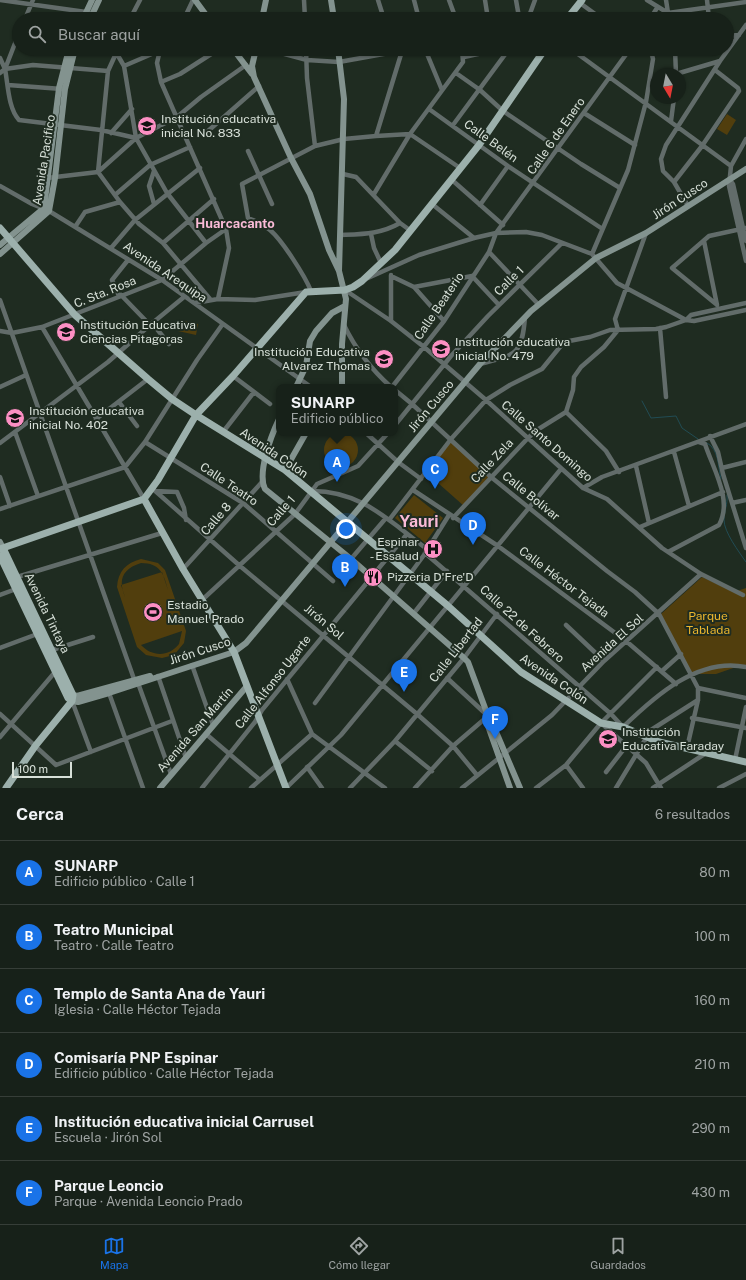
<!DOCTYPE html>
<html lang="es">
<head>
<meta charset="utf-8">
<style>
  body { margin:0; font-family:"Public Sans",sans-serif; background:#202922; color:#f1f3f6 }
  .compass { position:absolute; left:650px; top:68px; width:36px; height:36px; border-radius:50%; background:#172119; box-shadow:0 1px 3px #0004; rotate:170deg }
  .scale { position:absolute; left:12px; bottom:10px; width:60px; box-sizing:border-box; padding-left:4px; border:2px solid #d7e0d8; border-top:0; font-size:11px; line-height:14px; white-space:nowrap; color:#d7e0d8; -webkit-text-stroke:3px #1f2c21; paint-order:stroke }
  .you { position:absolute; left:346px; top:529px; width:14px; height:14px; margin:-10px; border:3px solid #fff; border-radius:50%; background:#1a73e8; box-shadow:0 0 0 6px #1a73e833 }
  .badge { display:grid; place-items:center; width:26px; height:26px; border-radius:50%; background:#1a73e8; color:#fff; font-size:13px; font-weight:700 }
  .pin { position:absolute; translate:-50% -33px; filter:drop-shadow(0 1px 2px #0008) }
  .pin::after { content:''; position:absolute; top:21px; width:14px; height:12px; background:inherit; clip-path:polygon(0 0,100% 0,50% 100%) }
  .popup { position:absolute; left:276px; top:384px; width:122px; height:52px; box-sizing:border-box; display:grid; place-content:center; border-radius:8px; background:#172119; filter:drop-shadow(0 1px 3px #0005); font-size:13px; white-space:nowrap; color:#9ea3a2 }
  .popup b { font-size:15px; color:#f1f3f6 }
  .popup::after { content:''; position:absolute; left:50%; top:100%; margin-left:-8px; border:8px solid transparent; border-top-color:#172119 }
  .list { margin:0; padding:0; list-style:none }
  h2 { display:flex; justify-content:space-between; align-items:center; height:52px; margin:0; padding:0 16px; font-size:17px }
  h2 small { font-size:13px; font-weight:400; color:#9ea3a2 }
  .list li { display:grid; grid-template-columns:26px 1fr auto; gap:12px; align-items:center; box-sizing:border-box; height:64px; padding:0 16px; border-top:1px solid #363e38 }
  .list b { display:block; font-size:15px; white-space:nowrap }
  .list p { margin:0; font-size:13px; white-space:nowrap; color:#9ea3a2 }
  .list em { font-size:13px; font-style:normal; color:#9ea3a2 }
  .icon { flex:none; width:22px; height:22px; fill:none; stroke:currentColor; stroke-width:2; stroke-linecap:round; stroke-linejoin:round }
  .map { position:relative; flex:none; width:746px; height:788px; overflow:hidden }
  .search { position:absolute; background:#172119; box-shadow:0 1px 3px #0004; left:12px; right:12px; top:12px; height:44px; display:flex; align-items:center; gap:10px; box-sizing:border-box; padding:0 14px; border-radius:22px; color:#9ea3a2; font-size:15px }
  .sheet { height:436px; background:#172119 }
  nav { display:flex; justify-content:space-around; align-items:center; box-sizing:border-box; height:56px; border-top:1px solid #363e38; background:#172119; font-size:11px; color:#9ea3a2 }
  nav a { display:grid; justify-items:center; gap:2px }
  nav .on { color:#1a73e8 }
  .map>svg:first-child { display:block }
</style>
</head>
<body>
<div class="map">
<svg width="746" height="788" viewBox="0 0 746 788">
  <rect width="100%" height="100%" fill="#1f2c21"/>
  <!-- green -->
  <path fill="#513e0d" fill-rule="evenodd" d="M727 114 736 120 727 135 717 129Z
    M180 320 198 324 196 335 178 331Z
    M324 450a17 17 0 1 1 34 0a17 17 0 1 1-34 0Z
    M451 441 489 477 464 506 438 483 441 480 434 473 438 469 433 465Z
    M414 495 443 518 425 543 395 518Z
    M141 559 158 563 165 570 186 631 184 643 174 655 162 658 146 655 137 647 117 587C118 571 126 563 141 559ZM141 563C160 563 164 574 168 590L162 572 121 585 125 597C118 580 122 569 141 563ZM182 631 179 644C169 657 152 657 141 645Z
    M702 577 734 592 746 588V666L742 665 716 674H689L661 614Z"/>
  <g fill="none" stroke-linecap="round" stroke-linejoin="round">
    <!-- stream -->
    <path stroke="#214c54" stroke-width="1" d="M642 401 651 418 676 416 682 428 698 439
      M707 443C719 449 718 467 721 479
      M727 495C728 504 724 511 724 520 724 532 739 552 746 562"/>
    <!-- street -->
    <path stroke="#626c6a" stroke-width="4.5" d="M0 0 86 12 103 19
      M304 0 305 19
      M378 0 384 19
      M414 0 419 19
      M449 0 456 19
      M485 0 488 19
      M516 0 519 17
      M647 0 668 13 746 2
      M666 0 669 19
      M707 0 709 19
      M580 3 602 19
      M25 19 33 0
      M130 19 140 0
      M184 19 193 0
      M504 19 519 17 527 19
      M528 19 535 0
      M650 19 657 8
      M727 36 739 35
      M118 49 108 71 98 172 120 202 139 224 163 243 210 299
      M266 49 307 60 339 62 411 49
      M306 49 307 78 315 146
      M425 49 442 90
      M571 49 731 166
      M675 49 676 74
      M160 50 157 63 161 82 226 229 229 248 218 299
      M117 54 124 66 136 138 167 193 206 243
      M464 57 501 49
      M0 58 5 69 33 65 108 71
      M124 66 161 50
      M5 69C8 84 8 108 19 120L101 130 136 138
      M0 73 5 69 19 33
      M456 73 480 90 503 111 581 164 620 188
      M676 74 720 61
      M161 82 180 74 219 49
      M8 85 62 89
      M429 109 508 166 601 228
      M584 113 635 145
      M671 121 674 98
      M453 125 509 49
      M208 131 259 86
      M111 133 132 109
      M376 136 402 51
      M746 139 731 166 729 186 746 261
      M248 151 272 204
      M154 171 149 186 154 204
      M343 174 356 177 400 223 411 231
      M47 178 98 172 136 138 177 117 201 97 246 65
      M452 180 503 225
      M730 180 733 184 746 241
      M674 182 702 146 739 91 738 88 715 70
      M0 186 32 204 49 211 162 280 311 387
      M374 194 410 134 463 62 462 49
      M115 195 150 165 190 147
      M432 204 474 238
      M480 205 508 166
      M688 206 674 182 663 171 661 159 666 145 720 61 746 25
      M75 227 85 212 120 202
      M371 234 374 248 381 263
      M341 235C363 234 381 234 400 223
      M704 241 717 305
      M163 243 214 199
      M111 248 135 220 200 168
      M489 252 538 304
      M592 254 628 170 646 102 653 59 652 55 644 49
      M391 275V321
      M391 276 414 287 444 321
      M368 278 419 255 474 238 496 233 526 232 542 235 592 254 617 283 686 320 694 321 746 310
      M414 287 472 276 499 305
      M345 290 391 321 424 347 486 400 583 488 607 499 662 548 701 574 743 595
      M311 291C305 276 282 240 270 230 263 224 256 221 248 218L242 184 315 146 344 139 376 136 410 134 460 168
      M121 295 150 325
      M119 296 112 280 128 260
      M0 300 134 679
      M195 303 218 299 255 300 306 292
      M716 304 672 268 709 236 746 228
      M152 323 169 344
      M344 325C355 348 372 370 391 387
      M42 327 144 499
      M660 328 666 397
      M0 331 12 333 42 327 162 280 206 243 226 229
      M480 364C515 355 522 356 525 317
      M233 376 270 404
      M0 387 26 375
      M392 387 444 321 489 252 496 233 630 49
      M395 390 412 404 491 477 607 571 635 592 659 614 698 688V700L687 748
      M119 402 137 426
      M566 412 606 451 619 472
      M96 419 148 379
      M395 425 451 356 488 316 562 243
      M15 432 38 496
      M223 432 254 392
      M366 433 398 462 421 479
      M710 436 718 452 723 474 746 548
      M145 442 243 503 333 581
      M0 443 108 362 150 325 184 297
      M674 452 689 506
      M636 466 649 523
      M722 468 746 462
      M0 477 10 506
      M583 488 602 477 746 424
      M153 489 240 566 417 714 453 746 477 775
      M413 490 498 546 626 641 676 684
      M156 491 177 492 184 508 186 520
      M310 491C361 490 389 521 427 549
      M732 503 746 500
      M0 509 125 467 145 442 197 360 222 325
      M453 518 528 438 537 430 566 412 573 390 574 377 581 367 604 347 618 330 615 319 646 233
      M389 520 451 439 486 400 510 385 542 369 564 342 590 337 610 330 656 329 666 327 686 320 691 315 746 303
      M640 527 723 492
      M668 552 719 525C733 500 713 469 705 444L699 442
      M425 553 611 714 623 727C655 696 698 657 746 667
      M351 559 386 518
      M183 569 262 482
      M17 577 162 533
      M0 595 16 589
      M189 608 202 600 295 514 317 484 358 466 388 433
      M414 613 447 571
      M566 625 604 661
      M0 648 40 633
      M52 650 93 637
      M192 665 213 725
      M662 671 681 654
      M158 676 186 758
      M287 679 312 734 385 788
      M138 683 171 774
      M698 688 746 698
      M109 693 143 788
      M72 701 91 752
      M315 703 424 555 449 515
      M0 714 56 765 172 721
      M692 718 746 728
      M601 723 646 763 661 788
      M206 734 260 780
      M0 737 55 672
      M395 741 432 771
      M735 760 746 707
      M566 765 583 788
      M307 767 322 788
      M606 772 627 745
      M202 788 255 722 262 710 407 534
      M251 788 312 734
      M286 788 341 735 561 469
      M350 788 395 741 464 658 497 614
      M415 788 453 746 488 716 447 678
      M462 788 552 715 604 661 701 574
      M536 788 566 765 601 723 657 667
      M616 788 651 730 698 700
      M653 788 706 753
      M719 788 746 774"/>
    <!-- secondary -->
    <path stroke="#83938f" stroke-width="6" d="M195 0 209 19
      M331 0 334 19
      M83 19 92 0
      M90 19 99 0
      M262 19 266 0
      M233 49 252 74
      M256 49 252 66 254 77 291 158 310 194 329 250 339 271 346 299 342 344V387
      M338 49 344 99 339 271
      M0 245 44 208 59 88 69 49
      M0 254 49 211 55 178 65 89 75 49
      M296 387 306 366 310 341 316 331 332 313 345 306
      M279 419C271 436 257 473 265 489L351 559 464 658 468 662 488 716 491 720 520 788
      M285 470 306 433
      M0 542 3 548
      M73 695 77 696 150 676
      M72 701 78 702 109 693 234 652 246 643 480 364 531 311 596 258 646 233 746 169
      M488 716 487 723 510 788
      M160 788 247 686"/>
    <!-- primary -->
    <path stroke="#9cb0ac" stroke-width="7" d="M567 19 582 0
      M0 228 75 315 148 379 172 399 196 415 285 470 447 605 521 672 601 723 623 727 659 742 746 762
      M144 499 183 569 234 652 286 788
      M3 548 73 695 72 701 36 745 6 788
      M0 549 144 499 158 480 196 415 233 376 306 292 345 290 353 287 362 281 395 250 479 145 545 49
      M0 556 68 698 72 701"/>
  </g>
  <!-- icons -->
  <defs>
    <g id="school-disc" transform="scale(1)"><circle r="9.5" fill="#fc8fc3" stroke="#1f2c21"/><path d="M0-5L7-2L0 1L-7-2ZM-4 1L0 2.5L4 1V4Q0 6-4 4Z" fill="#111"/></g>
    <g id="hospital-disc" transform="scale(1)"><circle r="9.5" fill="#fc8fc3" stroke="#1f2c21"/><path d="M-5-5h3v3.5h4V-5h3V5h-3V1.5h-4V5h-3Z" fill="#111"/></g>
    <g id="restaurant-disc" transform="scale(1)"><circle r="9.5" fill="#fc8fc3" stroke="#1f2c21"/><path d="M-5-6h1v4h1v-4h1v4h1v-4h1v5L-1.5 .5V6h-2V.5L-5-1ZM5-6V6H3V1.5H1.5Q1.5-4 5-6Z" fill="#111"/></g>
    <g id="stadium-disc" transform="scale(1)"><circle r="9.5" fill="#fc8fc3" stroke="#1f2c21"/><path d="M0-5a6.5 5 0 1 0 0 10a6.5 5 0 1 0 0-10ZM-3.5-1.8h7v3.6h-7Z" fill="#111"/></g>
  </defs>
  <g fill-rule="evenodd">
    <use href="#school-disc" x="147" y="126"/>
    <use href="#school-disc" x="66" y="332"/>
    <use href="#school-disc" x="441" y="349"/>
    <use href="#school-disc" x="384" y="359"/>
    <use href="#school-disc" x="15" y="418"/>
    <use href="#hospital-disc" x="433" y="549"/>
    <use href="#restaurant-disc" x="373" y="577"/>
    <use href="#stadium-disc" x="153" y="612"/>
    <use href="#school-disc" x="608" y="739"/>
  </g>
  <g text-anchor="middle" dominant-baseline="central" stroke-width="4" stroke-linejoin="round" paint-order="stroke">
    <!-- poi labels -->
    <g font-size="12" fill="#d7e0d8" stroke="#1f2c21" text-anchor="start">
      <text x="161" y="119">Institución educativa<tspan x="161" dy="14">inicial No. 833</tspan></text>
      <text x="80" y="325">Institución Educativa<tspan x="80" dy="14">Ciencias Pitagoras</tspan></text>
      <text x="455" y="342">Institución educativa<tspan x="455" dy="14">inicial No. 479</tspan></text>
      <text x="370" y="352" text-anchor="end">Institución Educativa<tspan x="370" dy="14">Alvarez Thomas</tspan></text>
      <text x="29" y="411">Institución educativa<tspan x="29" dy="14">inicial No. 402</tspan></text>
      <text x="419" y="542" text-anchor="end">Espinar<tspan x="419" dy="14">- Essalud</tspan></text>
      <text x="387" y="577">Pizzeria D'Fre'D</text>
      <text x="167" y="605">Estadio<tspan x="167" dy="14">Manuel Prado</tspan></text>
      <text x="622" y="732">Institución<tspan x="622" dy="14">Educativa Faraday</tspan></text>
    </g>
    <!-- street labels -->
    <g font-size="12" fill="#d7e0d8" stroke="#1f2c21">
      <text transform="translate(556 136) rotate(-55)">Calle 6 de Enero</text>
      <text transform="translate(491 141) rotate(36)">Calle Belén</text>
      <text transform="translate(44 160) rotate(-81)">Avenida Pacifico</text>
      <text transform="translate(680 199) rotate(-33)">Jirón Cusco</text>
      <text transform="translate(165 272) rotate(34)">Avenida Arequipa</text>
      <text transform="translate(509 281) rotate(-45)">Calle 1</text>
      <text transform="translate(105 292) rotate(-22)">C. Sta. Rosa</text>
      <text transform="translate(439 306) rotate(-56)">Calle Beaterio</text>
      <text transform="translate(431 406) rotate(-50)">Jirón Cusco</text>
      <text transform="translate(547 441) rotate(41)">Calle Santo Domingo</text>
      <text transform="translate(274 453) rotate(34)">Avenida Colón</text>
      <text transform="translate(492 461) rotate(-47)">Calle Zela</text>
      <text transform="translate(229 484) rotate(34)">Calle Teatro</text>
      <text transform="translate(531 496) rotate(39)">Calle Bolívar</text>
      <text transform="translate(281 511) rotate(-49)">Calle 1</text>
      <text transform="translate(216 519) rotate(-49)">Calle 8</text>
      <text transform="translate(564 582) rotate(37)">Calle Héctor Tejada</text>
      <text transform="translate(47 613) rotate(64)">Avenida Tintaya</text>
      <text transform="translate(324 622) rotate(40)">Jirón Sol</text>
      <text transform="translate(522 624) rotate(42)">Calle 22 de Febrero</text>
      <text transform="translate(612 643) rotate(-42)">Avenida El Sol</text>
      <text transform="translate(456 650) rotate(-52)">Calle Libertad</text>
      <text transform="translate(200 651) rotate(-18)">Jirón Cusco</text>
      <text transform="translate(554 679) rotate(34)">Avenida Colón</text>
      <text transform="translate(273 682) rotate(-52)">Calle Alfonso Ugarte</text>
      <text transform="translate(195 730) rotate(-49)">Avenida San Martín</text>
    </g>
    <!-- park labels -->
    <g font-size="12" fill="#ecb72e" stroke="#1f2c21">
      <text x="708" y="616">Parque<tspan x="708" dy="14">Tablada</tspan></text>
    </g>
    <!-- neighbourhood labels -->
    <g font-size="13" font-weight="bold" fill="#fabbd7" stroke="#1f2c21">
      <text x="235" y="223">Huarcacanto</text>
    </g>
    <!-- district labels -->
    <g font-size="16" font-weight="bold" fill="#fabbd7" stroke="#1f2c21">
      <text x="419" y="521">Yauri</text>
    </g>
  </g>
</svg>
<svg class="compass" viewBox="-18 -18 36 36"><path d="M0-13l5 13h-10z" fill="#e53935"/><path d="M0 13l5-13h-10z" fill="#9ea3a2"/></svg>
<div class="scale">100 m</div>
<div class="you"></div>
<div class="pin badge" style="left:337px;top:482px">A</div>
<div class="popup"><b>SUNARP</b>Edificio público</div>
<div class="pin badge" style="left:345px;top:587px">B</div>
<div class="pin badge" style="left:435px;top:489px">C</div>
<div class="pin badge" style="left:473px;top:545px">D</div>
<div class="pin badge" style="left:404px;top:692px">E</div>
<div class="pin badge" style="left:495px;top:739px">F</div>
<div class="search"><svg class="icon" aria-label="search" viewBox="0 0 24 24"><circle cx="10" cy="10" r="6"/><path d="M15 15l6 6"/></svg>Buscar aquí</div>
</div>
<section class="sheet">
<h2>Cerca<small>6 resultados</small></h2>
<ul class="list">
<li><span class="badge">A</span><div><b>SUNARP</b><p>Edificio público · Calle 1</p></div><em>80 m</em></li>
<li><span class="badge">B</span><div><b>Teatro Municipal</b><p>Teatro · Calle Teatro</p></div><em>100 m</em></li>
<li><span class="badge">C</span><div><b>Templo de Santa Ana de Yauri</b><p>Iglesia · Calle Héctor Tejada</p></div><em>160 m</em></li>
<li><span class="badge">D</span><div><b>Comisaría PNP Espinar</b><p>Edificio público · Calle Héctor Tejada</p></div><em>210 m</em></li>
<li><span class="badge">E</span><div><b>Institución educativa inicial Carrusel</b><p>Escuela · Jirón Sol</p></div><em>290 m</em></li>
<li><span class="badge">F</span><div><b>Parque Leoncio</b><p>Parque · Avenida Leoncio Prado</p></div><em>430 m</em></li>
</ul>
</section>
<nav>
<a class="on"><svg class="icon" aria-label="map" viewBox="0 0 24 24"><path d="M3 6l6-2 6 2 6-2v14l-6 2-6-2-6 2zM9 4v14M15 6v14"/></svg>Mapa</a>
<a><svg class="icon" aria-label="directions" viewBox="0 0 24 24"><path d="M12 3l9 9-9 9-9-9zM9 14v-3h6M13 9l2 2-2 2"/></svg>Cómo llegar</a>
<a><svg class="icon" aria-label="saved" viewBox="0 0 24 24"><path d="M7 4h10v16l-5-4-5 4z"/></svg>Guardados</a>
</nav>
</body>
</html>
